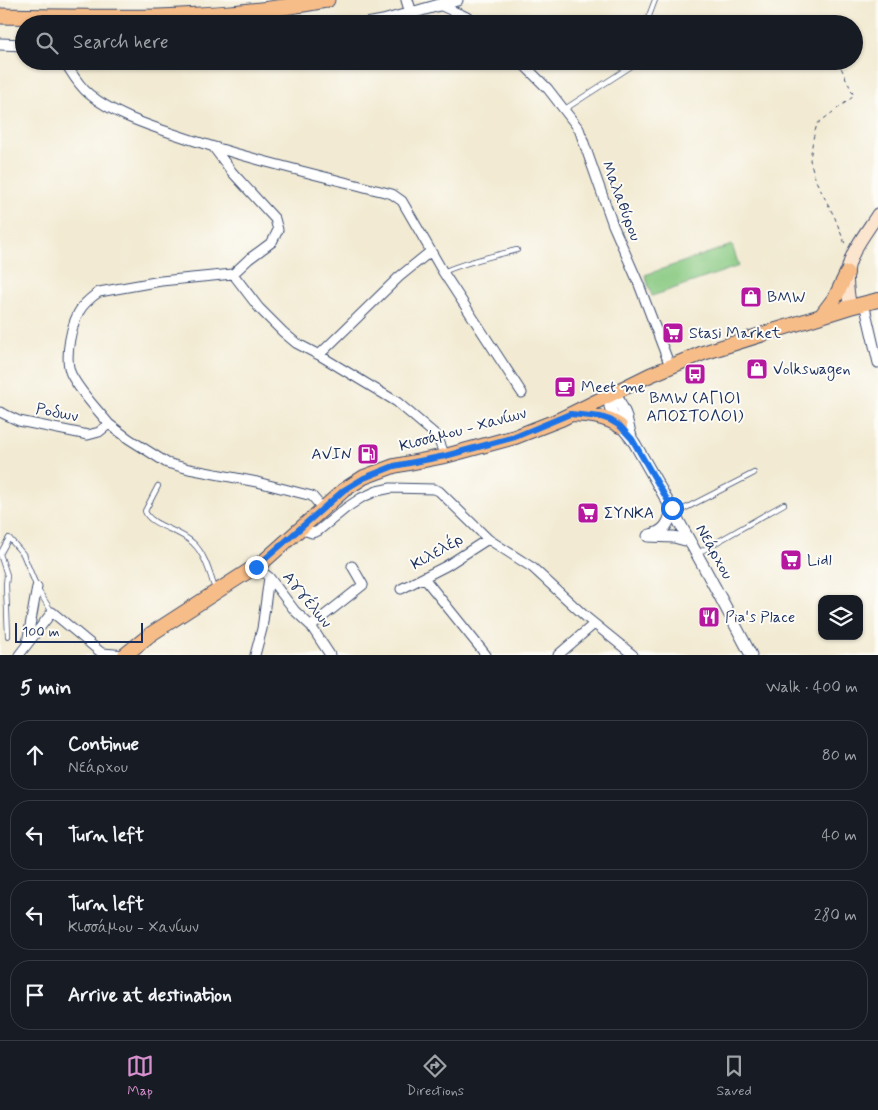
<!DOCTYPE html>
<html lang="en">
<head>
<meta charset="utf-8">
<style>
  body { margin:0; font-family:Mynerve,sans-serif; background:#242831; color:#f1f3f6 }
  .controls { position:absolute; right:15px; bottom:15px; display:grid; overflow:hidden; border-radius:10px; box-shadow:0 1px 4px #0004 }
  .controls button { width:45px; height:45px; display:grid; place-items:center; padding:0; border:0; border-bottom:1px solid #363941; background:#171b24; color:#f1f3f6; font:25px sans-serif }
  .scale { position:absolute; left:15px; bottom:12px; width:128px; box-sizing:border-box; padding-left:5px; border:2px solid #1b2f5e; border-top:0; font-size:14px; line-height:18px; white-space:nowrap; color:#1b2f5e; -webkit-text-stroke:4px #fdfcf7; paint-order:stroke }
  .stop { position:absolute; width:15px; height:15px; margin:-11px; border:4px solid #1a73e8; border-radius:50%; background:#fff }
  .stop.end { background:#1a73e8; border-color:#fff; box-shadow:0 1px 5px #0008 }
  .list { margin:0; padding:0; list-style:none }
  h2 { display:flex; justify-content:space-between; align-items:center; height:65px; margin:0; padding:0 20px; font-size:21px }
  h2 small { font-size:16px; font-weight:400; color:#9ea1a6 }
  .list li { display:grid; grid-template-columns:32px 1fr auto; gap:15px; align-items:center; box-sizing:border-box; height:70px; margin:0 10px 10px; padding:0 10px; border:1px solid #363941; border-radius:20px }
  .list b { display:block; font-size:19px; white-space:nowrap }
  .list p { margin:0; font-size:16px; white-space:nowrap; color:#9ea1a6 }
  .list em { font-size:16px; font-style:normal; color:#9ea1a6 }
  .icon { flex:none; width:28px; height:28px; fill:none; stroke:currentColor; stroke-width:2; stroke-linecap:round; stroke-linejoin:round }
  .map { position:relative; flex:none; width:878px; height:655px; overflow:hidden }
  .search { position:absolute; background:#171b24; box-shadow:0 1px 4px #0004; left:15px; right:15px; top:15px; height:55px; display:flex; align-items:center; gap:12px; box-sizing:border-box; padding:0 18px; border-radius:28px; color:#9ea1a6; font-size:19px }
  .sheet { height:385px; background:#171b24 }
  nav { display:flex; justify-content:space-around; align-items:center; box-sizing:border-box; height:70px; border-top:1px solid #363941; background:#171b24; font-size:14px; color:#9ea1a6 }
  nav a { display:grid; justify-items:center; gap:2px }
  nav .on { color:#d690ce }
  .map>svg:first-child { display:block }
</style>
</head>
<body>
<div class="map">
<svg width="878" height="655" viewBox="0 0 878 655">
  <rect width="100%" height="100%" fill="#fdfcf7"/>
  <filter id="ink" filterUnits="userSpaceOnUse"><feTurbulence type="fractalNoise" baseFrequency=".02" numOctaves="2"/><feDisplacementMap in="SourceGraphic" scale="10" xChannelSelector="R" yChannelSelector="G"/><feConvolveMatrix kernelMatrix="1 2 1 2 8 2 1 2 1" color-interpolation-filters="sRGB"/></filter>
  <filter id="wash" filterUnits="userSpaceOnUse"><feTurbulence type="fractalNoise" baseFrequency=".0096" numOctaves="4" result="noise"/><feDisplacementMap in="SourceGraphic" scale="20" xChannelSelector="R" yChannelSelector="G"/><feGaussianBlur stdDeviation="1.12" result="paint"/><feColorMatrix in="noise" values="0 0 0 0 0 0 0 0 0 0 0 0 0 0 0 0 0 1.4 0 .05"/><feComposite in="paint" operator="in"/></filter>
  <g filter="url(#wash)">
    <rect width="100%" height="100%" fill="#f2ead2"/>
    <!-- green -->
    <path fill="#88c981" stroke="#527c70" d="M732 245 739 266 652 296 645 275Z"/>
  </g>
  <g filter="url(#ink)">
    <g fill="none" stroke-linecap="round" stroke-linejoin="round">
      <!-- service casing -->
      <g stroke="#3b4b6f" stroke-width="6">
        <path id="service" d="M646 24 655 0
          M565 109 630 67 632 61
          M443 272C466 262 491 256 517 250
          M158 486 145 511C150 526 179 529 193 543 205 554 210 574 215 589
          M676 513 754 473
          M698 553 784 504
          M8 636 6 585 7 575 0 554 9 538 23 554 38 590 52 612"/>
      </g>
      <!-- minor casing -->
      <g stroke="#3b4b6f" stroke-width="11">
        <path id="minor" d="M440 5C452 12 468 15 478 24
          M64 61C72 73 78 85 89 94 112 113 144 124 171 133 243 158 318 175 392 194L402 201 443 272 522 393
          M520 61 548 89 579 129 613 225 638 282 670 366
          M214 148 232 172 275 219 278 230 272 242 249 259 233 274 259 308 283 332 296 343 319 355 397 402 437 436 445 456
          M864 303 878 363
          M319 355 399 277 431 251
          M0 412 19 421 88 435 99 432 109 424C96 408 80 392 71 374 64 358 71 322 82 307 87 301 93 296 99 292L161 281 233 274
          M109 424 129 439 167 463 189 469 257 482 312 496 323 509
          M300 529 312 533 318 531 346 508 361 498 377 491 391 488 434 489 439 491 488 539 533 568 586 617 633 655
          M256 567 269 577 295 611 311 626 330 655
          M424 578 486 655
          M401 589 446 566 488 539
          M311 626 363 585 352 566
          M27 643 37 587
          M103 653 125 655
          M19 655 52 612 104 655
          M255 655 262 629 269 577
          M558 655 594 624"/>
      </g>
      <!-- tertiary casing -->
      <g stroke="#3b4b6f" stroke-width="13">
        <path id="tertiary" d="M407 0 411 13
          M367 24 383 21 457 0
          M0 44 24 45
          M615 392 625 414 631 437
          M609 395C608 419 624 426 635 444 675 514 714 584 751 655
          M650 535C665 532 670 522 672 508
          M648 536 674 537 689 541"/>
      </g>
      <!-- secondary casing -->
      <g stroke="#3b4b6f" stroke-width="14">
        <path id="secondary" d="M850 307C849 298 847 289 847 280 846 256 866 233 878 214"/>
      </g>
      <!-- primary casing -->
      <g stroke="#3b4b6f" stroke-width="16">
        <path id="primary" d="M821 316 836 296 847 273
          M571 414C589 415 605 416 620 426
          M125 655 151 634 264 561 344 490 364 477 394 466 445 456 515 437 561 419 650 375 703 353 850 307 878 300"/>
      </g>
      <!-- trunk casing -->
      <g stroke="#3b4b6f" stroke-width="17">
        <path id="trunk" d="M0 16C111 18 218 21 327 0"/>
      </g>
      <!-- path -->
      <path stroke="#3b4b6f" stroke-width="1" stroke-dasharray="4 4" stroke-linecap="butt" d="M838 61 854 96 817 124 813 139 810 160 816 181 835 218 845 244"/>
      <!-- service -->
      <use href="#service" stroke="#fff" stroke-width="4.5"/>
      <!-- minor -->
      <use href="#minor" stroke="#fff" stroke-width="9"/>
      <!-- tertiary -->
      <use href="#tertiary" stroke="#fff" stroke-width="11"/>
      <!-- secondary -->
      <use href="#secondary" stroke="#fce5cf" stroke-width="12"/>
      <!-- primary -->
      <use href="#primary" stroke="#f7bd88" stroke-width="14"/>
      <!-- trunk -->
      <use href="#trunk" stroke="#f7bd88" stroke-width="15"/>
    </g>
  </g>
  <g fill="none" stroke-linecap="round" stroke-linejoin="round" filter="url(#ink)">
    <!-- route -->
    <path stroke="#1a73e8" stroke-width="6" d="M256 567 344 490 364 478 394 466 445 456 515 437 570 414 601 417 610 420 620 426 632 439 672 508"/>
  </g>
  <!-- icons -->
  <defs>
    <g id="shop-square" transform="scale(1.125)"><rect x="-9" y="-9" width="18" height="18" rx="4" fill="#b5179e" stroke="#fdfcf7"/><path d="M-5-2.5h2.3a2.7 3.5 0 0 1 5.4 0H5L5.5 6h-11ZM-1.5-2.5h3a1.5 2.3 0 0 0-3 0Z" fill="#fff"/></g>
    <g id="supermarket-square" transform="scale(1.125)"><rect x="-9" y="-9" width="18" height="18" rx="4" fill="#b5179e" stroke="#fdfcf7"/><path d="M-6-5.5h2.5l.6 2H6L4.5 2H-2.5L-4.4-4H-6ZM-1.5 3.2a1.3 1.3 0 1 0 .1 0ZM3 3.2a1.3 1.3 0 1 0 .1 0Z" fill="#fff"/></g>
    <g id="bus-square" transform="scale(1.125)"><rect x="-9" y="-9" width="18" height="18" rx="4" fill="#b5179e" stroke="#fdfcf7"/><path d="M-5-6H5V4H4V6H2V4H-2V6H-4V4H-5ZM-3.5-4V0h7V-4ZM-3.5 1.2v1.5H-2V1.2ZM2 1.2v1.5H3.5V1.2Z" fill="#fff"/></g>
    <g id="cafe-square" transform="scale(1.125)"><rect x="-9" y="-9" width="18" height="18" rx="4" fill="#b5179e" stroke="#fdfcf7"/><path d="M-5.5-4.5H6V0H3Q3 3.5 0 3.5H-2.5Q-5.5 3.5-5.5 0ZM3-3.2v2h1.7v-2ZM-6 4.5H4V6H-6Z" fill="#fff"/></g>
    <g id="fuel-square" transform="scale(1.125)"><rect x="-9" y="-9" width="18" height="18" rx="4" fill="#b5179e" stroke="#fdfcf7"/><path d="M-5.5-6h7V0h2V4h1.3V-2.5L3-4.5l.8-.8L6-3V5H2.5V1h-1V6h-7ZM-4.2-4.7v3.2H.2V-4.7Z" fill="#fff"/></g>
    <g id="restaurant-square" transform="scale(1.125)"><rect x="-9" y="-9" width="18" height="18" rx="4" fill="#b5179e" stroke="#fdfcf7"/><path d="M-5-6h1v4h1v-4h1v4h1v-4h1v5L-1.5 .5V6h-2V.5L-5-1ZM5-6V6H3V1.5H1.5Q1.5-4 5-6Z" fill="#fff"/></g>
  </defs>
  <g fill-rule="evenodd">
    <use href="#shop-square" x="751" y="297"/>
    <use href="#supermarket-square" x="673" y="333"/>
    <use href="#shop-square" x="757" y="369"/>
    <use href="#bus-square" x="695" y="374"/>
    <use href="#cafe-square" x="565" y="387"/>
    <use href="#fuel-square" x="368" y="454"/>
    <use href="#supermarket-square" x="588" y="513"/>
    <use href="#supermarket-square" x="791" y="560"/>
    <use href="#restaurant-square" x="709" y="617"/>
  </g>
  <g text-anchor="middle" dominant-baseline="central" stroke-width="4" stroke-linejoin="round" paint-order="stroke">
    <!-- street labels -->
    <g font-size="16" fill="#1b2f5e" stroke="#fdfcf7">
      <text transform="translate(621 201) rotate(69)">Μαλαθύρου</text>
      <text transform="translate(57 413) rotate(11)">Ροδων</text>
      <text transform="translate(463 430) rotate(-15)">Κισσάμου - Χανίων</text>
      <text transform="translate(437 552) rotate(-30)">Κιλελέρ</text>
      <text transform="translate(714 552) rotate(61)">Νεάρχου</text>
      <text transform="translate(307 600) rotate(51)">Αγγέλων</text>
    </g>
    <!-- poi labels -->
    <g font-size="16" fill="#1b2f5e" stroke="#fdfcf7" text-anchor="start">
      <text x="767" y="297">BMW</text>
      <text x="689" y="333">Stasi Market</text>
      <text x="773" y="369">Volkswagen</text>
      <text x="581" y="387">Meet me</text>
      <text x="695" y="398" text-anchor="middle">BMW (ΑΓΙΟΙ<tspan x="695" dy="18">ΑΠΟΣΤΟΛΟΙ)</tspan></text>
      <text x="352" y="454" text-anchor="end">AVIN</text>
      <text x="604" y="513">ΣΥΝΚΑ</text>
      <text x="807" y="560">Lidl</text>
      <text x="725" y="617">Pia's Place</text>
    </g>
  </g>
</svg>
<div class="controls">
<button><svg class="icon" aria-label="layers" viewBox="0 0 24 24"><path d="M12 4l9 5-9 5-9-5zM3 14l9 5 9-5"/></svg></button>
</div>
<div class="scale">100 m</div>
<div class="stop" style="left:672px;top:508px"></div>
<div class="stop end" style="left:256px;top:567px"></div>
<div class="search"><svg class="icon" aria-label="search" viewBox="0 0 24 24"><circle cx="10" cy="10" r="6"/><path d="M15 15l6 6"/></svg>Search here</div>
</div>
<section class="sheet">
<h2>5 min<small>Walk · 400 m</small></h2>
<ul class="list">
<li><svg class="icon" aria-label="ahead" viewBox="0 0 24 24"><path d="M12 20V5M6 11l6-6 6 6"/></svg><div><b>Continue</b><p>Νεάρχου</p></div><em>80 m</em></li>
<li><svg class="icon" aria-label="left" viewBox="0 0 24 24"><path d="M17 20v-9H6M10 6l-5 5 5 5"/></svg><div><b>Turn left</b></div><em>40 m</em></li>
<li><svg class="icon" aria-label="left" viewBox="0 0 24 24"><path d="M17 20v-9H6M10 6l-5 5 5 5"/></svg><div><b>Turn left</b><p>Κισσάμου - Χανίων</p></div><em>280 m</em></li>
<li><svg class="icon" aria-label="arrive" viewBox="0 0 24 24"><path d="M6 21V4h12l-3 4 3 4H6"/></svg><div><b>Arrive at destination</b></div></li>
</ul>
</section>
<nav>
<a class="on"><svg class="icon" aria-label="map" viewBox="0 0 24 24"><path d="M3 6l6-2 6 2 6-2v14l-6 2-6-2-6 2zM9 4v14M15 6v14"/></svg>Map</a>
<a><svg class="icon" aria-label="directions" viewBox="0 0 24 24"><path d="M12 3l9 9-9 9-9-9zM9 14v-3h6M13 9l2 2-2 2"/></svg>Directions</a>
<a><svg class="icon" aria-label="saved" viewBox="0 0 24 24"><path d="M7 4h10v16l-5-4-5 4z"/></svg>Saved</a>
</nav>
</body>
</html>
